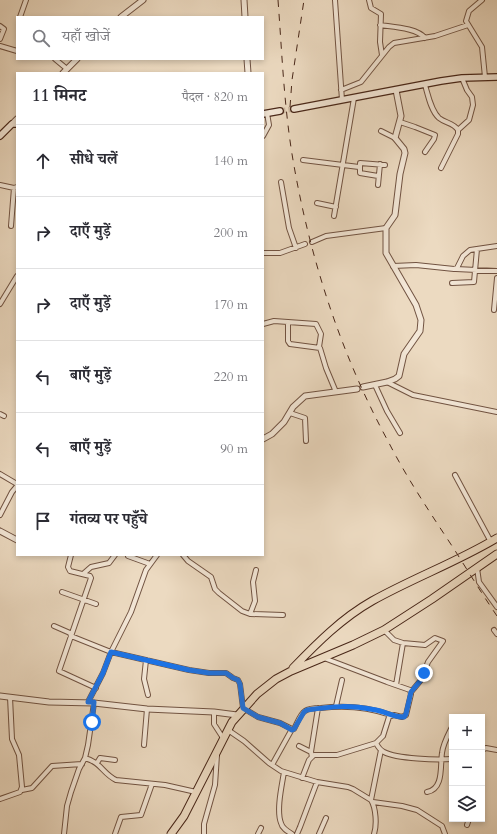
<!DOCTYPE html>
<html lang="hi">
<head>
<meta charset="utf-8">
<style>
  body { margin:0; font-family:Cardo,"Noto Serif Devanagari",serif; background:#f7f7f7; color:#2b2b33 }
  .controls { position:absolute; right:12px; bottom:12px; display:grid; overflow:hidden; border-radius:0px; box-shadow:0 2px 6px #0003 }
  .controls button { width:36px; height:36px; display:grid; place-items:center; padding:0; border:0; border-bottom:1px solid #e1e1e2; background:#fff; color:#2b2b33; font:20px sans-serif }
  .stop { position:absolute; width:12px; height:12px; margin:-9px; border:3px solid #1a73e8; border-radius:50%; background:#fff }
  .stop.end { background:#1a73e8; border-color:#fff; box-shadow:0 1px 4px #0008 }
  .list { margin:0; padding:0; list-style:none }
  h2 { display:flex; justify-content:space-between; align-items:center; height:52px; margin:0; padding:0 16px; font-size:17px }
  h2 small { font-size:13px; font-weight:400; color:#7c7c81 }
  .list li { display:grid; grid-template-columns:26px 1fr auto; gap:12px; align-items:center; box-sizing:border-box; height:72px; padding:0 16px; border-top:1px solid #e1e1e2 }
  .list b { display:block; font-size:15px; white-space:nowrap }
  .list em { font-size:13px; font-style:normal; color:#7c7c81 }
  .icon { flex:none; width:22px; height:22px; fill:none; stroke:currentColor; stroke-width:2; stroke-linecap:round; stroke-linejoin:round }
  .map { position:relative; flex:none; width:497px; height:834px; overflow:hidden }
  .search { position:absolute; background:#fff; box-shadow:0 2px 6px #0003; left:16px; top:16px; width:248px; height:44px; display:flex; align-items:center; gap:10px; box-sizing:border-box; padding:0 14px; border-radius:0px; color:#7c7c81; font-size:15px }
  .panel { position:absolute; background:#fff; box-shadow:0 2px 6px #0003; left:16px; top:72px; width:248px; height:484px; border-radius:0px }
  .map>svg:first-child { display:block }
</style>
</head>
<body>
<div class="map">
<svg width="497" height="834" viewBox="0 0 497 834">
  <rect width="100%" height="100%" fill="#ecdac1"/>
  <filter id="stains"><feTurbulence type="fractalNoise" baseFrequency=".005" numOctaves="4"/><feColorMatrix values="0 0 0 0 .2 0 0 0 0 .09 0 0 0 0 .02 0 0 0 .5 -.17"/></filter>
  <radialGradient id="worn" r=".72"><stop offset=".6" stop-color="#630" stop-opacity="0"/><stop offset="1" stop-color="#630" stop-opacity=".3"/></radialGradient>
  <g fill="none" stroke-linecap="round" stroke-linejoin="round">
    <!-- secondary-tunnel -->
    <path stroke="#cbb69f" stroke-width="5.5" stroke-dasharray="5.5 3" stroke-linecap="butt" d="M280 111 294 109"/>
    <!-- minor casing -->
    <g stroke="#715342" stroke-width="6">
      <path id="minor" d="M335 0 342 100
        M369 0 371 8 381 14 380 42 382 55
        M482 0 469 11 466 21 482 47 485 77
        M20 17 26 0
        M380 25C393 27 417 28 425 38
        M0 26 4 29 0 39
        M0 46 17 51
        M55 59 67 69
        M425 85C428 95 431 111 439 118 445 123 454 123 458 130V134L441 168
        M341 90 361 82 389 47 394 43 435 36 468 25
        M400 122 415 127 435 135 434 139 425 152
        M458 130 469 120 473 105 472 97 467 90 462 78
        M381 131 395 138
        M263 136 269 125 267 113
        M303 160 359 167
        M378 176 360 173V163L385 165
        M281 182 289 228 296 248
        M0 185 14 188 17 187
        M378 185 380 164
        M317 203 336 207
        M334 216 354 98
        M11 226 14 188
        M312 242 326 236 386 228
        M263 253H280L305 244
        M393 266 416 265 454 269 457 268 463 256 470 250 497 246
        M456 269 497 271
        M452 283 474 282 477 249
        M0 304 17 276
        M494 310 497 278
        M288 322V341L290 344 320 348 326 368 336 392
        M263 324 274 321 316 324 321 334 319 347
        M387 382 413 395 497 412
        M375 385 387 411 400 433
        M290 413 305 418 306 441
        M0 414 4 416
        M0 474 17 484
        M455 475 491 542
        M0 515 12 492 17 486
        M71 555 68 567 70 571 90 576 91 578 59 671 96 688
        M183 555 188 561 211 577 215 589 219 593 242 611 250 614 283 615
        M128 556 150 564
        M477 568 479 582 497 607
        M83 574 91 567 109 563 115 555
        M62 592 96 604
        M250 614 255 601 253 582 256 570
        M54 626 70 633 71 636 111 652 189 670 209 673H226L233 678 238 680 240 684 243 708 258 717 280 723 292 729H294C297 724 300 714 305 711 309 708 316 708 321 708 345 705 368 707 391 715
        M384 630 394 640 403 643 425 645 435 638 443 641 428 662 421 680 411 692
        M494 630 497 634
        M146 660 144 679 148 695
        M396 685 403 643
        M88 702 103 673 111 652 131 612 146 570 157 555
        M336 706 342 680
        M214 712V724L223 738
        M228 730 244 741 269 763 281 771 317 782 348 787 353 789 371 800C376 808 377 825 374 834
        M376 743C378 747 380 750 384 752 397 759 437 760 452 759
        M144 745 147 709
        M299 746 311 752
        M482 750 486 748 497 750
        M312 757 311 752 318 708
        M85 758C102 763 102 773 116 780L165 785 196 792
        M97 763 100 758 115 760
        M272 765 292 729
        M284 772C282 785 276 810 281 823 282 828 287 831 292 834
        M302 778 309 760 314 755H337L376 743 383 736 389 717 394 715 402 717 406 715 411 694 410 690 387 682 324 658
        M22 790 32 788 52 766 82 764
        M427 792C444 789 440 766 442 753 443 744 448 735 452 727
        M0 799 20 792 22 787 19 755 12 739 10 697
        M371 800 381 750
        M373 802 402 806 417 810 442 826 445 834
        M467 825 469 819
        M64 834 67 806 71 792 79 769 85 758 88 745 94 703
        M115 834 121 817 141 815 152 784
        M204 834V824L215 785 217 755
        M258 834 261 828
        M297 834 300 827 317 782
        M319 834 326 818"/>
    </g>
    <!-- tertiary casing -->
    <g stroke="#715342" stroke-width="7">
      <path id="tertiary" d="M244 0 245 17
        M121 17 143 0
        M247 59 248 73
        M63 73 77 59
        M12 124 17 119
        M363 387 387 382 395 379 399 376 404 354 420 331 421 320 416 305 386 253V228L395 215 400 174 405 153 404 149 395 138 401 116 396 90
        M263 439 272 434 284 422 293 407 305 396 357 389
        M0 531 17 540
        M0 696 49 702 94 703 147 709 214 712 237 715"/>
    </g>
    <!-- secondary casing -->
    <g stroke="#482618" stroke-width="8">
      <path id="secondary" d="M294 109 441 81 462 78 497 77
        M263 114 280 111
        M0 136 12 124H17"/>
    </g>
    <!-- trunk casing -->
    <g stroke="#482618" stroke-width="9">
      <path id="trunk" d="M293 668C317 643 342 618 372 601 413 578 457 562 497 538
        M171 834 184 816 232 722 257 694 276 679 291 671 353 645 384 630 432 599 497 554"/>
    </g>
    <!-- minor -->
    <use href="#minor" stroke="#f3e7d7" stroke-width="4"/>
    <!-- tertiary -->
    <use href="#tertiary" stroke="#f3e7d7" stroke-width="5"/>
    <!-- secondary -->
    <use href="#secondary" stroke="#f3e7d7" stroke-width="5.5"/>
    <!-- trunk -->
    <use href="#trunk" stroke="#ecdac1" stroke-width="7"/>
    <!-- rail -->
    <path stroke="#482618" stroke-width="1" stroke-dasharray="7 7" stroke-linecap="butt" d="M278 0C282 53 284 107 293 160 310 259 341 355 389 443 408 480 431 514 454 549 468 571 482 594 497 616
      M290 107 292 80 304 0"/>
  </g>
  <g fill="none" stroke-linecap="round" stroke-linejoin="round">
    <!-- route -->
    <path stroke="#1a73e8" stroke-width="5" d="M92 722 94 702H88L103 673 111 652 189 670 209 673H226L233 678 238 680 240 684 243 708 258 717 280 723 292 730 294 729 304 712 307 710C334 706 349 705 376 710 386 712 394 717 404 717L406 714 411 692 421 680 424 673"/>
  </g>
  <rect width="100%" height="100%" filter="url(#stains)"/>
  <rect width="100%" height="100%" fill="url(#worn)"/>
</svg>
<div class="controls">
<button>+</button>
<button>−</button>
<button><svg class="icon" aria-label="layers" viewBox="0 0 24 24"><path d="M12 4l9 5-9 5-9-5zM3 14l9 5 9-5"/></svg></button>
</div>
<div class="stop" style="left:92px;top:722px"></div>
<div class="stop end" style="left:424px;top:673px"></div>
<div class="search"><svg class="icon" aria-label="search" viewBox="0 0 24 24"><circle cx="10" cy="10" r="6"/><path d="M15 15l6 6"/></svg>यहाँ खोजें</div>
<section class="panel">
<h2>11 मिनट<small>पैदल · 820 m</small></h2>
<ul class="list">
<li><svg class="icon" aria-label="ahead" viewBox="0 0 24 24"><path d="M12 20V5M6 11l6-6 6 6"/></svg><div><b>सीधे चलें</b></div><em>140 m</em></li>
<li><svg class="icon" aria-label="right" viewBox="0 0 24 24"><path d="M7 20v-9h11M14 6l5 5-5 5"/></svg><div><b>दाएँ मुड़ें</b></div><em>200 m</em></li>
<li><svg class="icon" aria-label="right" viewBox="0 0 24 24"><path d="M7 20v-9h11M14 6l5 5-5 5"/></svg><div><b>दाएँ मुड़ें</b></div><em>170 m</em></li>
<li><svg class="icon" aria-label="left" viewBox="0 0 24 24"><path d="M17 20v-9H6M10 6l-5 5 5 5"/></svg><div><b>बाएँ मुड़ें</b></div><em>220 m</em></li>
<li><svg class="icon" aria-label="left" viewBox="0 0 24 24"><path d="M17 20v-9H6M10 6l-5 5 5 5"/></svg><div><b>बाएँ मुड़ें</b></div><em>90 m</em></li>
<li><svg class="icon" aria-label="arrive" viewBox="0 0 24 24"><path d="M6 21V4h12l-3 4 3 4H6"/></svg><div><b>गंतव्य पर पहुँचे</b></div></li>
</ul>
</section>
</div>
</body>
</html>
